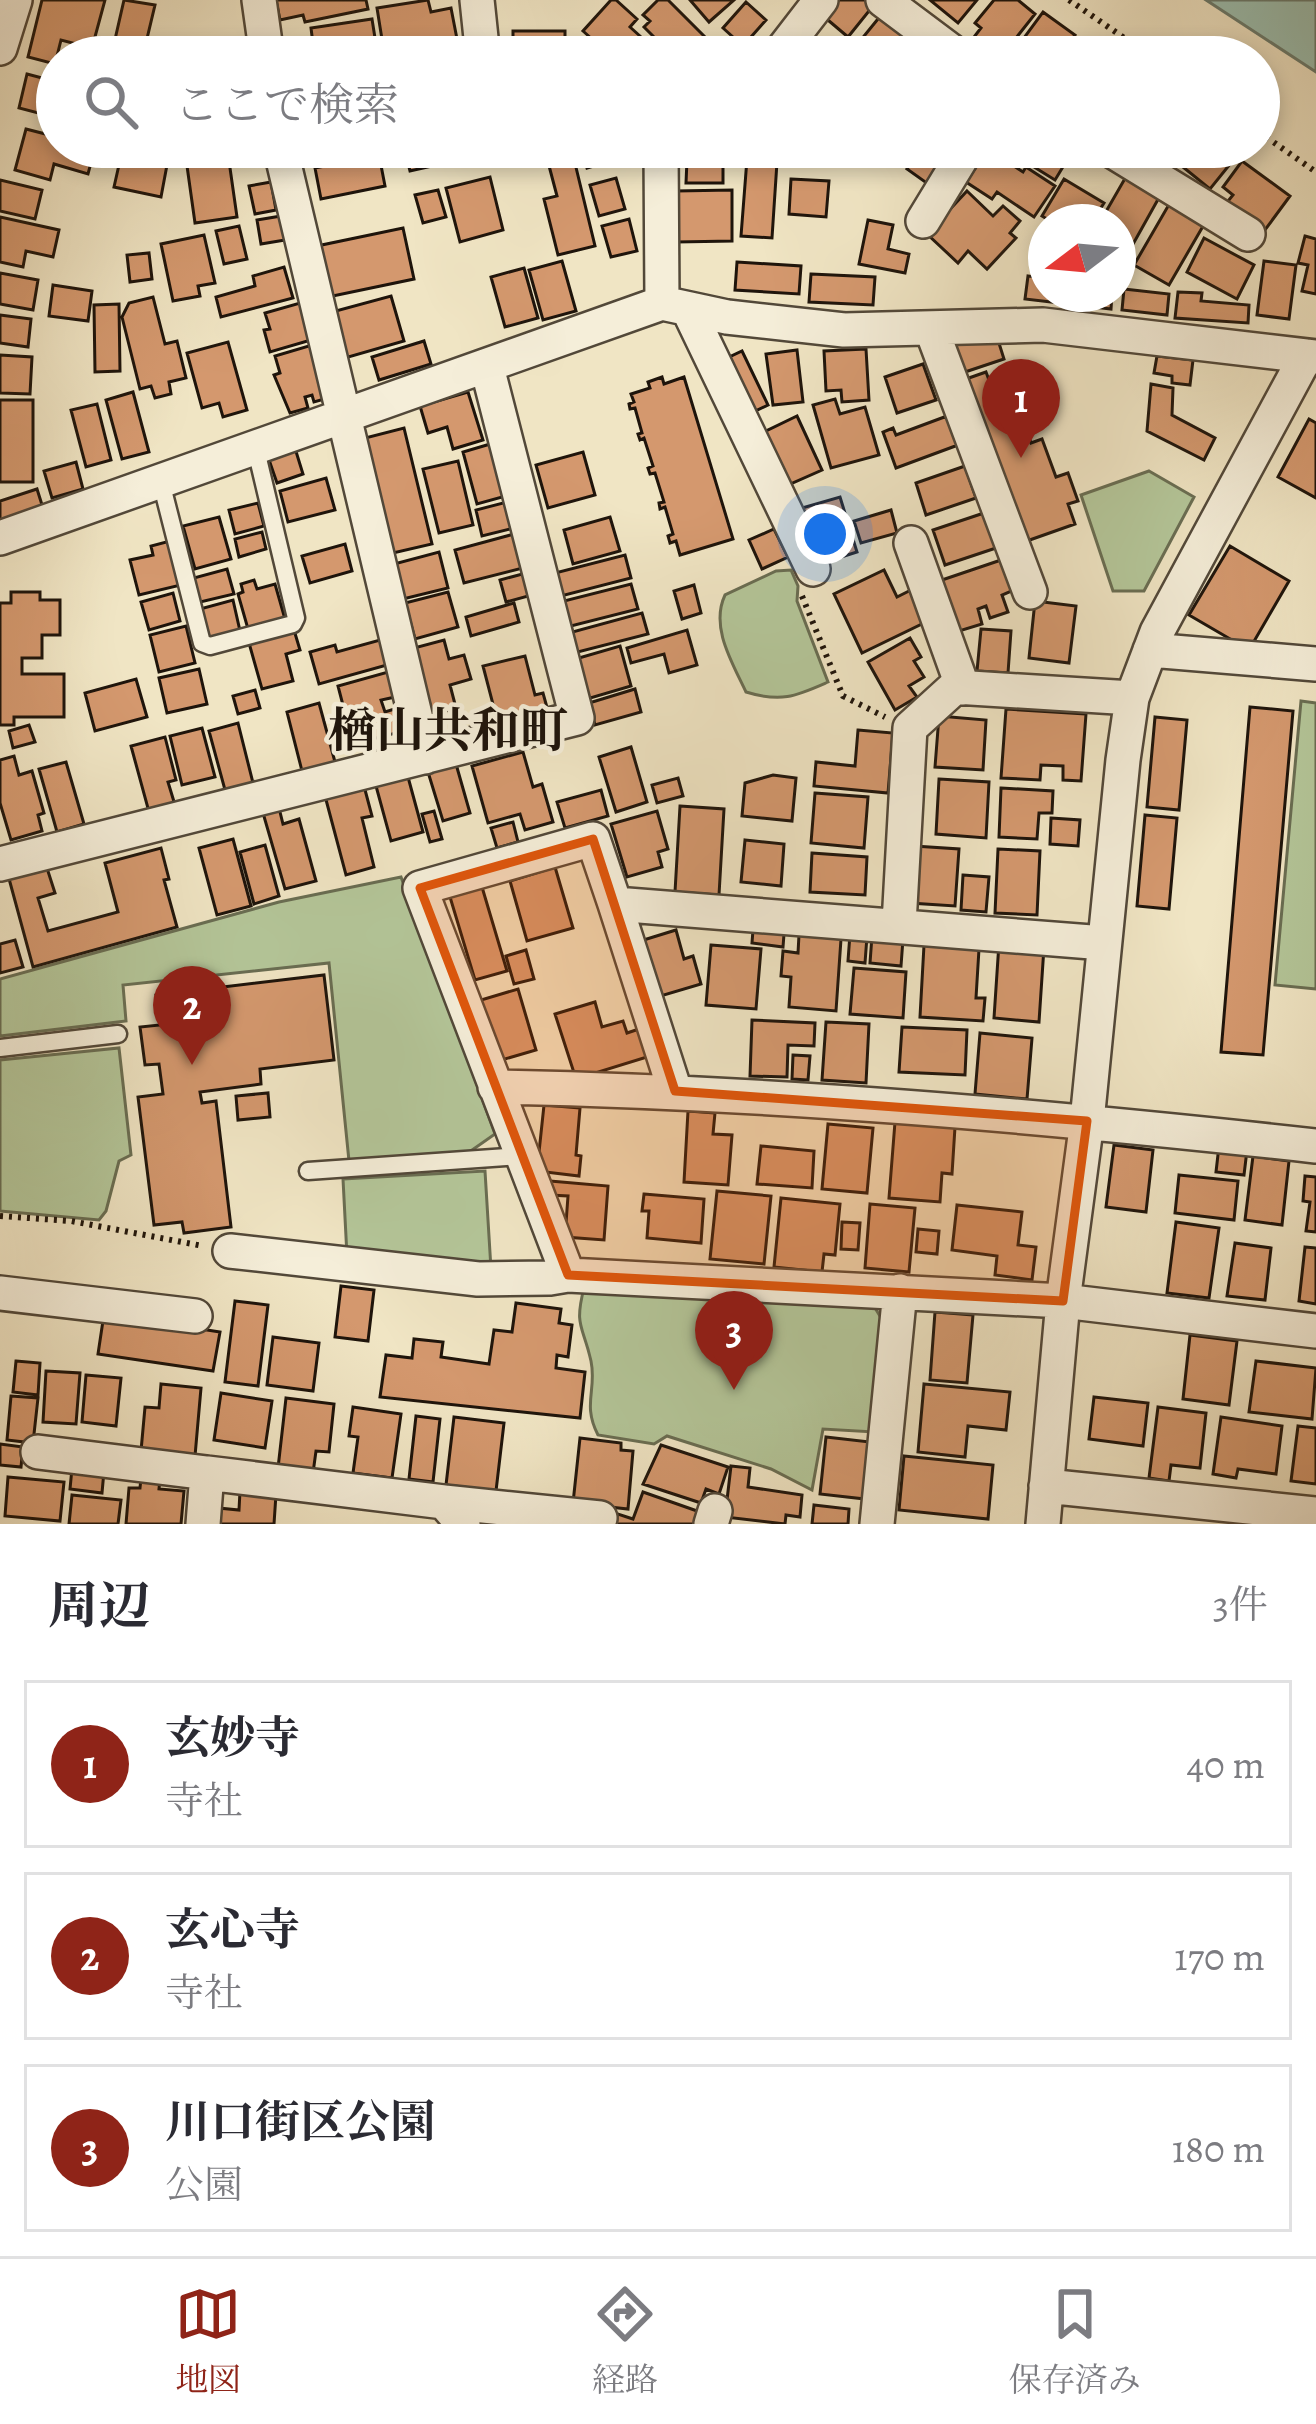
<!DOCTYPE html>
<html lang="ja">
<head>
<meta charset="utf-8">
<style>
  body { margin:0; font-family:Alegreya,"Noto Serif JP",serif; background:#f7f7f7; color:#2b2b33 }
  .compass { position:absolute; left:1028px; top:204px; width:108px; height:108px; border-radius:50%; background:#fff; box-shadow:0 6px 18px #0003; rotate:254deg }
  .you { position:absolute; left:825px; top:534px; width:42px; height:42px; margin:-30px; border:9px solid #fff; border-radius:50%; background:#1a73e8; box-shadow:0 0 0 18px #1a73e833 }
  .badge { display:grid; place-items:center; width:78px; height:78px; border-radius:50%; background:#8f2418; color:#fff; font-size:39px; font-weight:700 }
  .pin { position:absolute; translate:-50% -99px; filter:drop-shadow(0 3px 6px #0008) }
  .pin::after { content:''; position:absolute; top:63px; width:42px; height:36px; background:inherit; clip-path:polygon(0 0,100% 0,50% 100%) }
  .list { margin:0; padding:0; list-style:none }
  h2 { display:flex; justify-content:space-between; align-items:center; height:156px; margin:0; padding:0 48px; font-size:51px }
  h2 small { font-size:39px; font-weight:400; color:#7c7c81 }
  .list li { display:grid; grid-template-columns:78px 1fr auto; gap:36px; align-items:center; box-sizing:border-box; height:168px; margin:0 24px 24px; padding:0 24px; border:3px solid #e1e1e2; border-radius:0px }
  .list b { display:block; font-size:45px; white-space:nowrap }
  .list p { margin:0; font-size:39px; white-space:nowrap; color:#7c7c81 }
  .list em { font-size:39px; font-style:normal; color:#7c7c81 }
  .icon { flex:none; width:66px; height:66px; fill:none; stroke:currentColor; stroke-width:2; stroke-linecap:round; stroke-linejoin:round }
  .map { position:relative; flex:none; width:1316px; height:1524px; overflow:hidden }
  .search { position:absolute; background:#fff; box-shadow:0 6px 18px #0003; left:36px; right:36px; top:36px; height:132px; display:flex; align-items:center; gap:30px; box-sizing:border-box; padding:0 42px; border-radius:66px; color:#7c7c81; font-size:45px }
  .sheet { height:732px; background:#fff }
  nav { display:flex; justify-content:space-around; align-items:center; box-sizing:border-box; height:168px; border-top:3px solid #e1e1e2; background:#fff; font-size:33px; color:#7c7c81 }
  nav a { display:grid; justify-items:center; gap:6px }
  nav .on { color:#8f2418 }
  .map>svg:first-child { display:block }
</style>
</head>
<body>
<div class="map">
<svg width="1316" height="1524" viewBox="0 0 1316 1524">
  <rect width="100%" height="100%" fill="#f0e5c4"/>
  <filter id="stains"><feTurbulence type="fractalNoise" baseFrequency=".00167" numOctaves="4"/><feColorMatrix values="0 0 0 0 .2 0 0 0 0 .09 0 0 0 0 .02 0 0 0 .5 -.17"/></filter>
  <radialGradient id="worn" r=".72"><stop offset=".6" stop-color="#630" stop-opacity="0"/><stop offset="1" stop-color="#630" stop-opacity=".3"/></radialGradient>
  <!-- green -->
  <path fill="#b4c699" stroke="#696d52" stroke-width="3" d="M1149 471 1194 497 1144 591H1113L1081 495Z
    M791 570 798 586 797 601 828 682C796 696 782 703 746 692 732 662 710 627 725 595L776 571Z
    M1301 701 1316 703V989L1275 985Z
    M401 877 495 1134 465 1155 349 1161 329 963 123 985 126 1021 0 1036V979L279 902Z
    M119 1048 131 1155 119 1161 106 1211 99 1220 0 1211V1060Z
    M485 1171 491 1269 347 1256 343 1179Z
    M584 1288 872 1303 886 1326 874 1432 823 1429 812 1490 771 1469 667 1436 654 1444 598 1435C582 1404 597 1390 591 1361 583 1325 574 1327 584 1288Z"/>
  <!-- water -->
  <path fill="#9bbfb0" stroke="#697b6e" stroke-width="3" d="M1206 0H1316V72Z"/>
  <!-- building -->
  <path fill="#d4986e" stroke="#1e140b" stroke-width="3" d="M42 0H105L92 48 61 40 55 64 28 57Z
    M124 0 155 5 145 47 173 54 172 57H111Z
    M276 0H366L368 9 305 22 303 15 280 20Z
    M428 0 431 12 451 8 457 39 384 52 377 8Z
    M611 0H616L637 19 630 27 663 57H612L583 31Z
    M658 0H668L711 43 697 57H674L644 27 650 21 643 15Z
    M690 0H734L709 22Z
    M835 0H866L873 6 848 37 822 15Z
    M930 0H977L958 23Z
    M994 0H1018L1035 14 1001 57H992L971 41 981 28 975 23Z
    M746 2 766 20 743 46 723 28Z
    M1043 12 1075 35 1059 57H1010Z
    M882 14 906 35 888 57H879L860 41Z
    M372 19 378 57H288L287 48 313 44 311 28Z
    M513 31H565V57H513Z
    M27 74 50 80 42 114 19 108Z
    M26 129 57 137V147L95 148 88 174 54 164 50 180 15 170Z
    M404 147H451L454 161 410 171Z
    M483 147H531L532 152 486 161Z
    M581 147H621L623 157 587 168Z
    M923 147 943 162 928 184 907 169Z
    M1002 147H1075L1055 180Z
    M1191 147H1231L1239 153 1210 189 1178 163Z
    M988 149 1023 172 1026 167 1055 186 1034 217 997 192 992 199 966 182Z
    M379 155 385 186 321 199 315 168Z
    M573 155 595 246 558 255 544 199 557 196 548 162Z
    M121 156 167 165 161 197 114 187Z
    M747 159 777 162 772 238 741 236Z
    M687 160 723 161V183H686Z
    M229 161 237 217 195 223 187 166Z
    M1242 161 1290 196 1262 234 1224 206 1233 195 1223 187Z
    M1127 175 1161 194 1118 271V222H1100Z
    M490 177 503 230 460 242 446 188Z
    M616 178 625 209 599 216 590 185Z
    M791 179 829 181 826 217 789 214Z
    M1064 179 1104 203 1092 222H1052L1042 216Z
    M0 180 42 190 35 219 0 211Z
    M271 182 276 210 255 214 249 186Z
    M438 190 446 217 423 223 415 195Z
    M732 190V241L677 242 676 191Z
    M967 191 993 216 1003 206 1020 221 1010 233 1016 238 987 269 968 251 958 263 927 234Z
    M1171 201 1206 221 1169 285 1134 265Z
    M287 215 291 239 261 244 257 220Z
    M0 217 59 230 53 257 26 251 23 267 0 262Z
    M629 219 637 251 611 257 602 226Z
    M868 220 893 225 888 249 909 254 905 273 859 264Z
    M239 226 247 259 224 264 216 231Z
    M403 228 414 279 328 297 317 246Z
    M204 235 215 283 198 286 200 296 173 301 161 244Z
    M1305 236 1316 239V294L1302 291 1308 265 1298 263Z
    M1204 238 1254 265 1237 299 1187 272Z
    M149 253 152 279 130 282 127 255Z
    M562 261 576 311 543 320 529 270Z
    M1264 261 1296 265 1289 319 1257 315Z
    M737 262 801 266 799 294 735 290Z
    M284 267 293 298 221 317 216 297 255 286 253 276Z
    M524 268 538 318 505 327 491 277Z
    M0 273 38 280 33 310 0 304Z
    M811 274 875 277 873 305 809 302Z
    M1028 276 1046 278V294H1112L1111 309 1025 299Z
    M53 285 92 291 88 321 49 316Z
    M1124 289 1169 294 1167 315 1122 310Z
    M1178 292 1202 293 1201 301 1249 305 1248 323 1175 318Z
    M391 296 404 341 345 358 332 312Z
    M153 297 165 344 177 341 186 378 169 382 171 394 155 398 151 386 140 389 122 317 129 303Z
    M300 303 311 340 270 352 264 330 270 329 265 313Z
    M119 304 120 371 95 372 94 305Z
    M0 315 31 319 28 347 0 343Z
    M998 340 1004 359 956 375 945 344Z
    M424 341 431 364 379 380 372 357Z
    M228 342 247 410 223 417 219 403 202 408 187 353Z
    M312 345 328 398 314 402 312 395 305 397 308 408 290 413 274 375 280 373 275 356Z
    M866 349 869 400 842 402 841 390 826 391 824 351Z
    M797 350 803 402 773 405 766 354Z
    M742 351 768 405 749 414 723 360Z
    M0 355 32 357 30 394 0 393Z
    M1157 356 1193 360 1190 385 1172 383V376L1154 373Z
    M923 364 936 400 897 413 885 377Z
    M986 372 989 380 1006 374 1018 408 1010 411 1012 416 1021 413 1031 443 1042 439 1056 477 1068 473 1078 501 1068 504 1075 524 1024 542 966 379Z
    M662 377 664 384 684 377 733 539 680 555 676 541 670 543 668 536 673 534 665 507 660 509 659 503 664 502 655 473 650 474 648 468 653 466 644 438 640 440 638 434 642 433 635 408 630 409 629 404 634 402 631 394 650 388 648 382Z
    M1151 384 1173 388 1172 415 1215 438 1204 460 1147 431Z
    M133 392 149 452 122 459 106 400Z
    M468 392 483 440 453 449 447 427 428 433 420 406Z
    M835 399 840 414 865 407 879 455 831 468 813 405Z
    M0 400H33V482H0Z
    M97 404 111 460 86 467 71 410Z
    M797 416 822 470 788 485 764 432Z
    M947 416 958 445 896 468 883 432 893 428 896 435Z
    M1309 419 1316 423V498L1278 477Z
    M404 428 432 544 393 553 365 438Z
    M497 442 506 496 477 504 463 452Z
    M294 445 303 474 277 483 267 454Z
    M583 452 595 495 548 508 536 465Z
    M458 461 473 525 439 533 423 469Z
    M76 462 83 489 52 498 44 471Z
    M965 466 976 498 926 515 916 483Z
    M326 478 335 510 288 522 280 491Z
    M37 489 43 508 0 521V501Z
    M840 497 857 552 819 564 802 508Z
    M511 501 518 527 482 536 476 510Z
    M258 503 264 526 235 534 229 510Z
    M891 510 897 533 861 543 854 521Z
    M984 513 996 548 945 565 933 530Z
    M219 517 231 559 195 569 183 526Z
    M610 517 620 551 573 564 564 530Z
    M774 529 788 557 762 569 749 540Z
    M262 532 266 549 239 557 235 539Z
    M514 534 523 568 464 583 455 550Z
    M170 541 181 585 139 595 130 560 153 555 151 546Z
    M345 544 352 571 310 583 302 556Z
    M1230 546 1289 581 1249 650 1189 615Z
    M439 552 448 588 403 599 394 564Z
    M625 555 631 578 561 596 555 573Z
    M1004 559 1014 590 1002 595 1008 612 990 618 986 606 978 609 982 624 956 632 939 581Z
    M227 569 234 594 196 603 190 579Z
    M884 570 897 597 917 587 932 619 862 653 834 594Z
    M526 573 532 595 506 602 500 580Z
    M254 580 257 589 275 584 285 619 248 629 238 594 243 592 241 584Z
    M631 584 638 609 567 627 560 602Z
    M694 585 701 613 682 619 674 591Z
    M11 592H40V600H60V635H42V658H22V674H64V717H14V725H0V603H11Z
    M448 592 458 627 415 639 405 603Z
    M173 593 180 621 149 630 141 602Z
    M233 600 240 631 209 640 200 609Z
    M1035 601 1076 606 1069 663 1029 658Z
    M514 603 519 622 471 636 466 617Z
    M642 613 648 634 570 654 565 634Z
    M186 626 195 663 159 672 150 635Z
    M981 629 1011 631 1008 673 977 671Z
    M294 630 300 650 286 654 293 681 262 689 249 643Z
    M687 630 697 665 669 673 664 654 631 663 627 648Z
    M910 638 921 657 914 661 924 677 909 686 917 697 895 710 868 662Z
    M380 640 387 665 319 684 310 652 335 645 337 652Z
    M444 640 449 659 464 655 471 679 450 685 456 708 433 715 414 648Z
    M620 646 631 686 587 699 572 660Z
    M525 656 535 695 543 693 548 711 484 728 480 711 494 708 483 666Z
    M199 669 207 704 167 713 159 678Z
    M388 672 395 697 381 700 385 712 398 708 404 731 353 744 338 686Z
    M136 679 147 717 95 731 85 693Z
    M635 689 641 712 595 725 589 703Z
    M255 690 260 708 238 714 233 696Z
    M319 703 335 762 302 771 287 712Z
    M1250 707 1293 711 1263 1055 1221 1052Z
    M1006 709 1086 714 1081 781 1063 780V766L1041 765 1040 780 1001 778Z
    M939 716 986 720 983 770 935 767Z
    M1155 717 1187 720 1179 810 1147 807Z
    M238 723 253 783 225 790 209 731Z
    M29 725 35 742 13 748 9 731Z
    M202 728 215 777 182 785 170 736Z
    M858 730 893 733 888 793 814 786 816 762 855 766Z
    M165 737 176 780 168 782 175 805 149 812 131 746Z
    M631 747 647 802 616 812 599 757Z
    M523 752 533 787 542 784 553 822 525 830 520 814 488 823 472 766Z
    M14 756 19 775 32 771 44 813 38 815 42 831 11 840 0 803V760Z
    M66 762 84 824 57 832 39 769Z
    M456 764 470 813 443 821 428 772Z
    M773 775 796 778 792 821 742 816 745 783Z
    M408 777 423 832 391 841 376 786Z
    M678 778 683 796 657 803 652 785Z
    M939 779 989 782 986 838 936 834Z
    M364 786 372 816 362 818 374 867 346 875 325 796Z
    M1001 788 1053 791 1052 813H1039L1037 839 999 837Z
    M601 790 608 816 565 828 557 802Z
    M815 793 868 797 864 848 811 843Z
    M680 806 724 809 719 895 675 892Z
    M279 808 283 824 299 819 316 881 285 889 263 813Z
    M434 811 442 839 430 842 422 814Z
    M657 811 668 849 658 852 662 867 627 877 611 824Z
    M1145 815 1177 818 1169 909 1137 906Z
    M1051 818 1080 820 1078 846 1050 844Z
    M513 822 518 842 497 848 491 828Z
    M233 839 251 906 217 915 199 848Z
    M745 840 784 844 781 886 741 882Z
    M265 845 279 896 254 904 240 852Z
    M914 846 959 849 955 906 910 903Z
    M161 848 169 879 164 880 177 927 33 967 8 875 46 865 55 893 38 898 48 931 118 912 105 863Z
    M998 849 1040 851 1037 915 995 913Z
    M812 853 867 857 865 895 810 892Z
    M555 867 573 928 527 941 510 881Z
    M963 875 989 877 986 912 961 910Z
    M482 887 507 971 475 980 450 897Z
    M676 930 684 959 693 956 701 984 654 998 637 942Z
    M753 930 784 934 783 947 752 943Z
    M850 934 867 936 865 963 848 961Z
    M799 935 841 939 836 1011 789 1007 791 977 781 976 783 951 798 953Z
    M872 936 903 939 901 966 870 963Z
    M15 940 23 967 0 973V944Z
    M999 943 1044 947 1039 1022 994 1018Z
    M711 945 761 949 756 1009 706 1005Z
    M924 945 979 949 976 998H985L983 1021 920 1017Z
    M526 950 534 979 514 984 506 956Z
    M854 968 906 972 903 1018 850 1014Z
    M324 975 334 1060 260 1069 261 1084 200 1092 202 1103 216 1101 231 1227 184 1233 182 1222 154 1225 138 1097 163 1094 159 1064 145 1065 140 1027 160 1025 156 995Z
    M518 989 536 1050 498 1061 481 1000Z
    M595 1002 602 1027 623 1021 627 1033 639 1029 647 1057 576 1079 555 1014Z
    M752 1020 815 1023 814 1046 788 1045 787 1077 750 1076Z
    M826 1022 869 1024 866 1083 822 1080Z
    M902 1027 967 1030 965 1075 899 1072Z
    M980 1033 1032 1038 1027 1099 975 1094Z
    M793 1055 810 1056 808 1080 792 1079Z
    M268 1093 270 1117 238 1120 236 1096Z
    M544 1105 580 1108 576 1155 581 1156 579 1176 537 1171Z
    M688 1111 715 1113 713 1134 732 1135 728 1185 684 1182Z
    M895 1122 955 1127 952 1174 942 1173 940 1202 889 1198Z
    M828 1124 873 1128 867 1193 822 1189Z
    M1114 1145 1153 1150 1146 1212 1106 1207Z
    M761 1146 814 1151 812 1188 757 1184Z
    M1219 1146 1247 1150 1244 1175 1216 1172Z
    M1253 1156 1289 1161 1282 1225 1245 1220Z
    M1179 1175 1238 1181 1234 1220 1175 1213Z
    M1305 1176 1316 1177V1232L1306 1231 1310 1202 1303 1201Z
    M550 1181 608 1186 604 1240 565 1237 568 1196 549 1195Z
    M717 1191 771 1196 764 1264 710 1259Z
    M644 1194 704 1199 701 1243 647 1238 649 1211H642Z
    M781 1198 840 1204 835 1255 824 1254 822 1272 774 1267Z
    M870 1204 915 1208 909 1272 865 1268Z
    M957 1205 1022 1212 1018 1245 1036 1247 1032 1280 995 1275 997 1256 952 1250Z
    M842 1222 860 1223 858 1250 841 1249Z
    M1176 1222 1219 1228 1209 1298 1167 1293Z
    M918 1229 939 1231 937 1254 916 1252Z
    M1235 1243 1271 1248 1265 1300 1227 1296Z
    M1305 1247 1316 1248V1304L1299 1301Z
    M341 1286 374 1290 368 1341 335 1337Z
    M235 1301 268 1305 258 1386 225 1382Z
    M516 1303 561 1309 559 1323 572 1325 568 1357 557 1355 556 1368 585 1372 580 1418 380 1397 386 1355 412 1358 414 1339 443 1342 441 1357 489 1364 494 1330 512 1332Z
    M935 1312 973 1315 967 1383 930 1380Z
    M104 1314 220 1332 213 1371 98 1354Z
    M1190 1335 1237 1341 1229 1405 1183 1399Z
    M273 1337 319 1343 313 1391 267 1385Z
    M16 1361 40 1363 38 1395 13 1392Z
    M1256 1361 1316 1368 1312 1419 1249 1412Z
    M46 1371 80 1373 76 1424 43 1422Z
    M86 1375 121 1378 116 1426 82 1422Z
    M161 1384 201 1388 195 1456 141 1451 145 1407 159 1408Z
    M924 1384 1010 1392 1006 1430 968 1426 965 1457 918 1452Z
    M221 1393 272 1401 265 1448 214 1440Z
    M11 1396 38 1398 33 1443 7 1440Z
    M1094 1397 1148 1403 1143 1446 1089 1439Z
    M286 1398 334 1404 329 1452 316 1451 313 1473 278 1468Z
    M353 1407 401 1414 392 1478 353 1473 358 1437 349 1436Z
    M1158 1407 1206 1413 1200 1468 1171 1465 1169 1481 1149 1478Z
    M416 1416 440 1419 433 1482 409 1479Z
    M454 1417 504 1423 496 1491 446 1485Z
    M1221 1417 1282 1426 1276 1474 1238 1469 1236 1478 1213 1474Z
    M1298 1426 1316 1428V1484L1291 1481Z
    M826 1437 870 1442 865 1499 820 1494Z
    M580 1438 621 1443V1450L633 1451 628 1509 573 1503Z
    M0 1444 23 1447 21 1467 0 1465Z
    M661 1445 728 1467 719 1494 706 1489 701 1503 643 1484Z
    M904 1456 993 1465 988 1519 899 1510Z
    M731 1466 750 1468 748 1487 802 1495 800 1517 786 1515 785 1524 725 1517Z
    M72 1468 104 1471 102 1493 70 1489Z
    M8 1477 64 1482 60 1521 5 1516Z
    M141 1478 160 1479 159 1489 184 1491 181 1524H126L129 1488H140Z
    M240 1491 276 1494 274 1524H217L218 1508 239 1510Z
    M643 1492 700 1512 696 1524H614L618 1514 633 1519Z
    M72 1495 121 1500 118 1524H69Z
    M814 1505 849 1509 848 1524H812Z"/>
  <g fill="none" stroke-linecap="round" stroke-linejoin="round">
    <!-- lane casing -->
    <g stroke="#524839" stroke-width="21">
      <path id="lane" d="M161 482 202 643 210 646 293 624 296 618 256 450
        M0 1048 118 1034
        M308 1171 522 1156"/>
    </g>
    <!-- street casing -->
    <g stroke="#524839" stroke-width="38">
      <path id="street" d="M259 0 267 57
        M477 0 483 57
        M883 0 959 57
        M0 48 15 0
        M777 57 821 0
        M280 147 425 757
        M661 147 662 303
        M1106 147 1248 234
        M923 221 968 147
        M688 309 813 569
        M931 328 1030 592
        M0 538 662 303 727 317 844 330 1043 325 1316 357
        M911 543 963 688
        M1150 650 1316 664
        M0 864 577 718 487 367
        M615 904 675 1091
        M899 924 910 728 955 687 1132 698
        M1104 943 615 904 593 839 420 888 568 1275 1063 1301 1316 1331
        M495 1087C770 1092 1043 1116 1316 1146
        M230 1251 478 1279 550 1278 568 1275
        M0 1293 195 1316
        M38 1452 207 1473 203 1524
        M207 1473 444 1502 463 1524
        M1046 1486 1316 1514
        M444 1502 600 1518
        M711 1524 715 1511
        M877 1524 900 1291
        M1043 1524 1063 1301 1087 1121 1123 760 1132 698 1157 632 1306 356"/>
    </g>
    <!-- path -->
    <path stroke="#1e140b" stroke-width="6" stroke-dasharray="3 6" stroke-linecap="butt" d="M1069 0 1152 57
      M1259 132 1316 172
      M802 596 843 696 885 717
      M0 1216 71 1221 203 1246"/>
    <!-- lane -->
    <use href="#lane" stroke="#f5eed9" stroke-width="16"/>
    <!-- street -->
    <use href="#street" stroke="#f5eed9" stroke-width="33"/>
  </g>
  <!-- marked area -->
  <path fill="#de560c" fill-opacity="0.2" stroke="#de560c" stroke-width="9" stroke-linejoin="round" d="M593 839 675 1091 1087 1121 1063 1301 568 1275 420 888Z"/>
  <g text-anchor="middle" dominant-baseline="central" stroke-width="9" stroke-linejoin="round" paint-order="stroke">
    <!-- quarter labels -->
    <g font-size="48" font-weight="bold" fill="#1e140b" stroke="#f5eed9">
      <text x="448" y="731">楢山共和町</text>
    </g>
  </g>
  <rect width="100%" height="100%" filter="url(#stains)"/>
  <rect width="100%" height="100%" fill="url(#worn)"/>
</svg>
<svg class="compass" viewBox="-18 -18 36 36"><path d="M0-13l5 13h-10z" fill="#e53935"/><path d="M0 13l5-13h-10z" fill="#7c7c81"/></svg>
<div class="you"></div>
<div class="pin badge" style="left:1021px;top:458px">1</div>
<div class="pin badge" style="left:192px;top:1065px">2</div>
<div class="pin badge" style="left:734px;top:1390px">3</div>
<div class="search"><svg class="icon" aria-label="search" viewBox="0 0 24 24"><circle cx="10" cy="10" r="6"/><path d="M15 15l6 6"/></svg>ここで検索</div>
</div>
<section class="sheet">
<h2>周辺<small>3件</small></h2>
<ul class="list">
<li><span class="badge">1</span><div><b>玄妙寺</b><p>寺社</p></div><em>40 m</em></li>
<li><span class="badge">2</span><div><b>玄心寺</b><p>寺社</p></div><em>170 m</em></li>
<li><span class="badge">3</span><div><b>川口街区公園</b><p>公園</p></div><em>180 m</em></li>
</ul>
</section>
<nav>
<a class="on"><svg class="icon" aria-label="map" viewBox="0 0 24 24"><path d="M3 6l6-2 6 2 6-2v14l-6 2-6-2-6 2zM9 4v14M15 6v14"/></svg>地図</a>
<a><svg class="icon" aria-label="directions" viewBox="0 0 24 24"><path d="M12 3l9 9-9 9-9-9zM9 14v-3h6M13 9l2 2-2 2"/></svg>経路</a>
<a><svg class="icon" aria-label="saved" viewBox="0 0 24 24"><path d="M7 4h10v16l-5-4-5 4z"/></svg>保存済み</a>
</nav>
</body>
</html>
